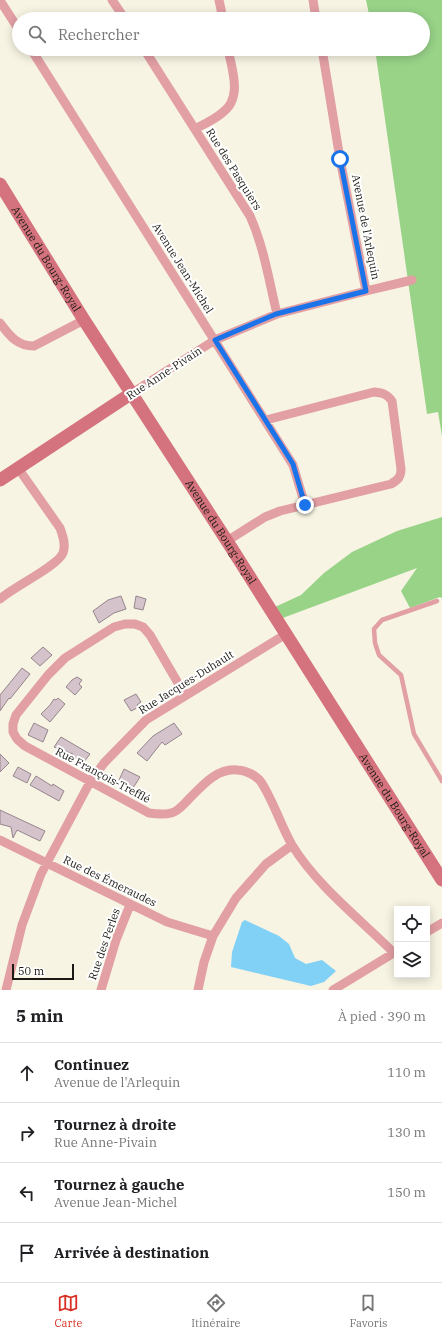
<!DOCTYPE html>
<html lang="fr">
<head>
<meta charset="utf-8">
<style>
  body { margin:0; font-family:"IBM Plex Serif",serif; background:#f6f6f6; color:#202124 }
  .controls { position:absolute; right:12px; bottom:12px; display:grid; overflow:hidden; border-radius:0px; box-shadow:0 2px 10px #0003 }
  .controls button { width:36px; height:36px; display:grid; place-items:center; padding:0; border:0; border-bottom:1px solid #e0e0e0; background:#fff; color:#202124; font:20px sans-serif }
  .scale { position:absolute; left:12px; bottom:10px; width:62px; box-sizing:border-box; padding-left:4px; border:2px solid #1b1a14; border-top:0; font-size:11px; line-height:14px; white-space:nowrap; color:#1b1a14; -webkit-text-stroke:3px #fff; paint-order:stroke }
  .stop { position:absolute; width:12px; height:12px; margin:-9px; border:3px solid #1a73e8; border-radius:50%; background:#fff }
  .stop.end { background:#1a73e8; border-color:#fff; box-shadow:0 1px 4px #0008 }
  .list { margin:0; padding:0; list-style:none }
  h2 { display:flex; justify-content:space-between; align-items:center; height:52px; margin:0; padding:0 16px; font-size:17px }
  h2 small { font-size:13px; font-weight:400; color:#757577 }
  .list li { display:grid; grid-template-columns:26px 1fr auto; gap:12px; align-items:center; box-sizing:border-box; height:60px; padding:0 16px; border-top:1px solid #e0e0e0 }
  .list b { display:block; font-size:15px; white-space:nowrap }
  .list p { margin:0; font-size:13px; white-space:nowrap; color:#757577 }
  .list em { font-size:13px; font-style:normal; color:#757577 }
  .icon { flex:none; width:22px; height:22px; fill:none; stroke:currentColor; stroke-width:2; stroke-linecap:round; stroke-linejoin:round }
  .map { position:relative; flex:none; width:442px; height:990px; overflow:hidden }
  .search { position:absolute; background:#fff; box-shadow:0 2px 10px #0003; left:12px; right:12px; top:12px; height:44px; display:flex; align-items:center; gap:10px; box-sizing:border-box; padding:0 14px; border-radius:22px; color:#757577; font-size:15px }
  .sheet { height:292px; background:#fff }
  nav { display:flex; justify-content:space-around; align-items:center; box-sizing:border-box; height:56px; border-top:1px solid #e0e0e0; background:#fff; font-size:11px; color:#757577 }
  nav a { display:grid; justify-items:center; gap:2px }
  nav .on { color:#d93025 }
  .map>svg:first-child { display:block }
</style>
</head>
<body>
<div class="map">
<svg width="442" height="990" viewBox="0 0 442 990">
  <rect width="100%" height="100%" fill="#f7f4e3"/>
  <!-- forest -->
  <path fill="#98d388" d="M366 0H442V436L438 412 427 414 375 49H423V19H370Z
    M442 517V598L440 597 410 608 401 591 417 568 280 619 275 607 301 595 324 573 352 552 397 531Z"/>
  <!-- water -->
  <path fill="#81d1f7" d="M245 920 279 936 289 944 295 958 306 964 322 960 336 971 324 982 311 986 231 967 232 952 242 922Z"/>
  <!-- building -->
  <path fill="#d5c3cb" stroke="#96858d" d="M121 596 126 609 114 613 99 623 93 611 108 600Z
    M136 596 146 599 143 610 134 608Z
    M43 647 52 655 40 666 31 658Z
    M22 668 30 674 10 699 9 698 0 711V695Z
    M77 677 82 680 79 684 82 687 75 695 66 687 72 680Z
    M136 694 141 702 137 705 139 707 131 711 124 700Z
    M58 698 65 704 50 722 41 714 50 705 54 699 56 700Z
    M34 723 48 730 43 742 28 735Z
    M174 723 182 734 165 745 162 742 147 761 137 753 153 736Z
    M61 737 90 754 84 762 72 756 73 754 54 747Z
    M0 754 9 763 0 772Z
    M18 767 31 774 27 783 13 776Z
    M124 769 140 777 133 788 119 780Z
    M36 776 52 786 53 784 64 791 59 801 30 785Z
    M0 810 45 831 40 841 17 830 13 838 11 827 0 824Z"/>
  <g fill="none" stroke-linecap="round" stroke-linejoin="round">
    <!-- lane -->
    <path stroke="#e29fa4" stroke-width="4.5" d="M437 601 382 620 374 629 375 643 379 655 401 675 414 734 442 781"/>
    <!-- street -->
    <path stroke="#e29fa4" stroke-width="9" d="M112 0 125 19
      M219 0 223 19
      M313 0 316 19
      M1 2 19 30
      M31 49 293 465 305 505
      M144 49 250 216C264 247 269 281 277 314
      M322 49 340 159 366 291
      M195 129C204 124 214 120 222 113 243 98 232 70 228 49
      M0 323C9 335 17 346 34 346L84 320
      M132 393 215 340 277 314 366 291 412 280
      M227 541 265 517 280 511 391 484C398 480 401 477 401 469L392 401C387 394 383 393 374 392L266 420
      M0 599C13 587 58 566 63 553 66 545 63 536 60 528L18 468
      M185 695 150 635 143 627 135 624H125L114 627 65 658 48 675 16 715 13 724V732L17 739 25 746 149 813C156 814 164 815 171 813 177 812 183 805 187 801 201 787 216 768 237 770 245 770 256 775 261 782 273 800 281 826 292 845 318 887 359 918 394 953
      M0 840 167 922 213 936
      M427 932 442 923
      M6 990 22 925 41 874 90 782 104 763 146 720 286 634
      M101 990 116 940 130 905
      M198 990 204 962 213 936 236 898 266 864 292 845
      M333 990 397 951"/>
    <!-- secondary -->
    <g stroke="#d4737e" stroke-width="13">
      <path id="s1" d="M0 184 84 320 227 541 442 880"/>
      <path d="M0 480 132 393"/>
    </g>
  </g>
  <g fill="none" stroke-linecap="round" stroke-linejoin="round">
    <!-- route -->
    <path stroke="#1a73e8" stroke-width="5" d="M305 505 293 464 215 340 276 314 366 291 340 159"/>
  </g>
  <g text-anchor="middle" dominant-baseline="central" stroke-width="4" stroke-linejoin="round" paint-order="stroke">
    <!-- street labels -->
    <g font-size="11" fill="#1b1a14" stroke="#fff">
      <text transform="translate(234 169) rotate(58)">Rue des Pasquiers</text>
      <text transform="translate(366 227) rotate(79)">Avenue de l'Arlequin</text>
      <text stroke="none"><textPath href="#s1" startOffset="88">Avenue du Bourg-Royal</textPath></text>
      <text transform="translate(183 268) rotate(58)">Avenue Jean-Michel</text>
      <text transform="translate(164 373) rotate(-33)">Rue Anne-Pivain</text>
      <text stroke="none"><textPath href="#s1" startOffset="412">Avenue du Bourg-Royal</textPath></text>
      <text transform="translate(186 682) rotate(-32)">Rue Jacques-Duhault</text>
      <text transform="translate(103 775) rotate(28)">Rue François-Trefflé</text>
      <text stroke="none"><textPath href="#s1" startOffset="736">Avenue du Bourg-Royal</textPath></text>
      <text transform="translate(110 881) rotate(26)">Rue des Émeraudes</text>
      <text transform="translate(104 944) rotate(-71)">Rue des Perles</text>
    </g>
  </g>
</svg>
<div class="controls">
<button><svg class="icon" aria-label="locate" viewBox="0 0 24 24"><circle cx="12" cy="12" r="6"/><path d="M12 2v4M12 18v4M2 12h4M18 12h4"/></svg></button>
<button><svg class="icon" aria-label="layers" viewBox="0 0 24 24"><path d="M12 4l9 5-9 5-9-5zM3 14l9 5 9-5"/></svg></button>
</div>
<div class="scale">50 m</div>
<div class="stop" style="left:340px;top:159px"></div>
<div class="stop end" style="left:305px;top:505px"></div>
<div class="search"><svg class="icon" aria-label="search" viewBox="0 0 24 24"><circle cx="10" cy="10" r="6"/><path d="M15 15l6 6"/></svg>Rechercher</div>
</div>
<section class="sheet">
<h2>5 min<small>À pied · 390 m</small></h2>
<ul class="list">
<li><svg class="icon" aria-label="ahead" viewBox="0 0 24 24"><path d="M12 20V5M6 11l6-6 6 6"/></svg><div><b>Continuez</b><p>Avenue de l'Arlequin</p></div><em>110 m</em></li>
<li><svg class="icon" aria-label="right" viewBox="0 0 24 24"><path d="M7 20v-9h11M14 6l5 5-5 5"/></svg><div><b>Tournez à droite</b><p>Rue Anne-Pivain</p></div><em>130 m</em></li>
<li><svg class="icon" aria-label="left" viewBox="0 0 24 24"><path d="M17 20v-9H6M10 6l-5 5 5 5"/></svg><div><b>Tournez à gauche</b><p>Avenue Jean-Michel</p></div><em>150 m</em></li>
<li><svg class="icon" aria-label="arrive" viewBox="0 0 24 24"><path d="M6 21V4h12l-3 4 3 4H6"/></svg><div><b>Arrivée à destination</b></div></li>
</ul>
</section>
<nav>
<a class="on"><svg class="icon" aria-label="map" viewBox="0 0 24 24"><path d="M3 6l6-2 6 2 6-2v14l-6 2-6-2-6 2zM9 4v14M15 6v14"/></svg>Carte</a>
<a><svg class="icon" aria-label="directions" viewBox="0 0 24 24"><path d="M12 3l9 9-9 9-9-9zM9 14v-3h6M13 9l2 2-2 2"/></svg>Itinéraire</a>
<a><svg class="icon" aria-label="saved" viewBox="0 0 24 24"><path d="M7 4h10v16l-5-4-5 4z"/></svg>Favoris</a>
</nav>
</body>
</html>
